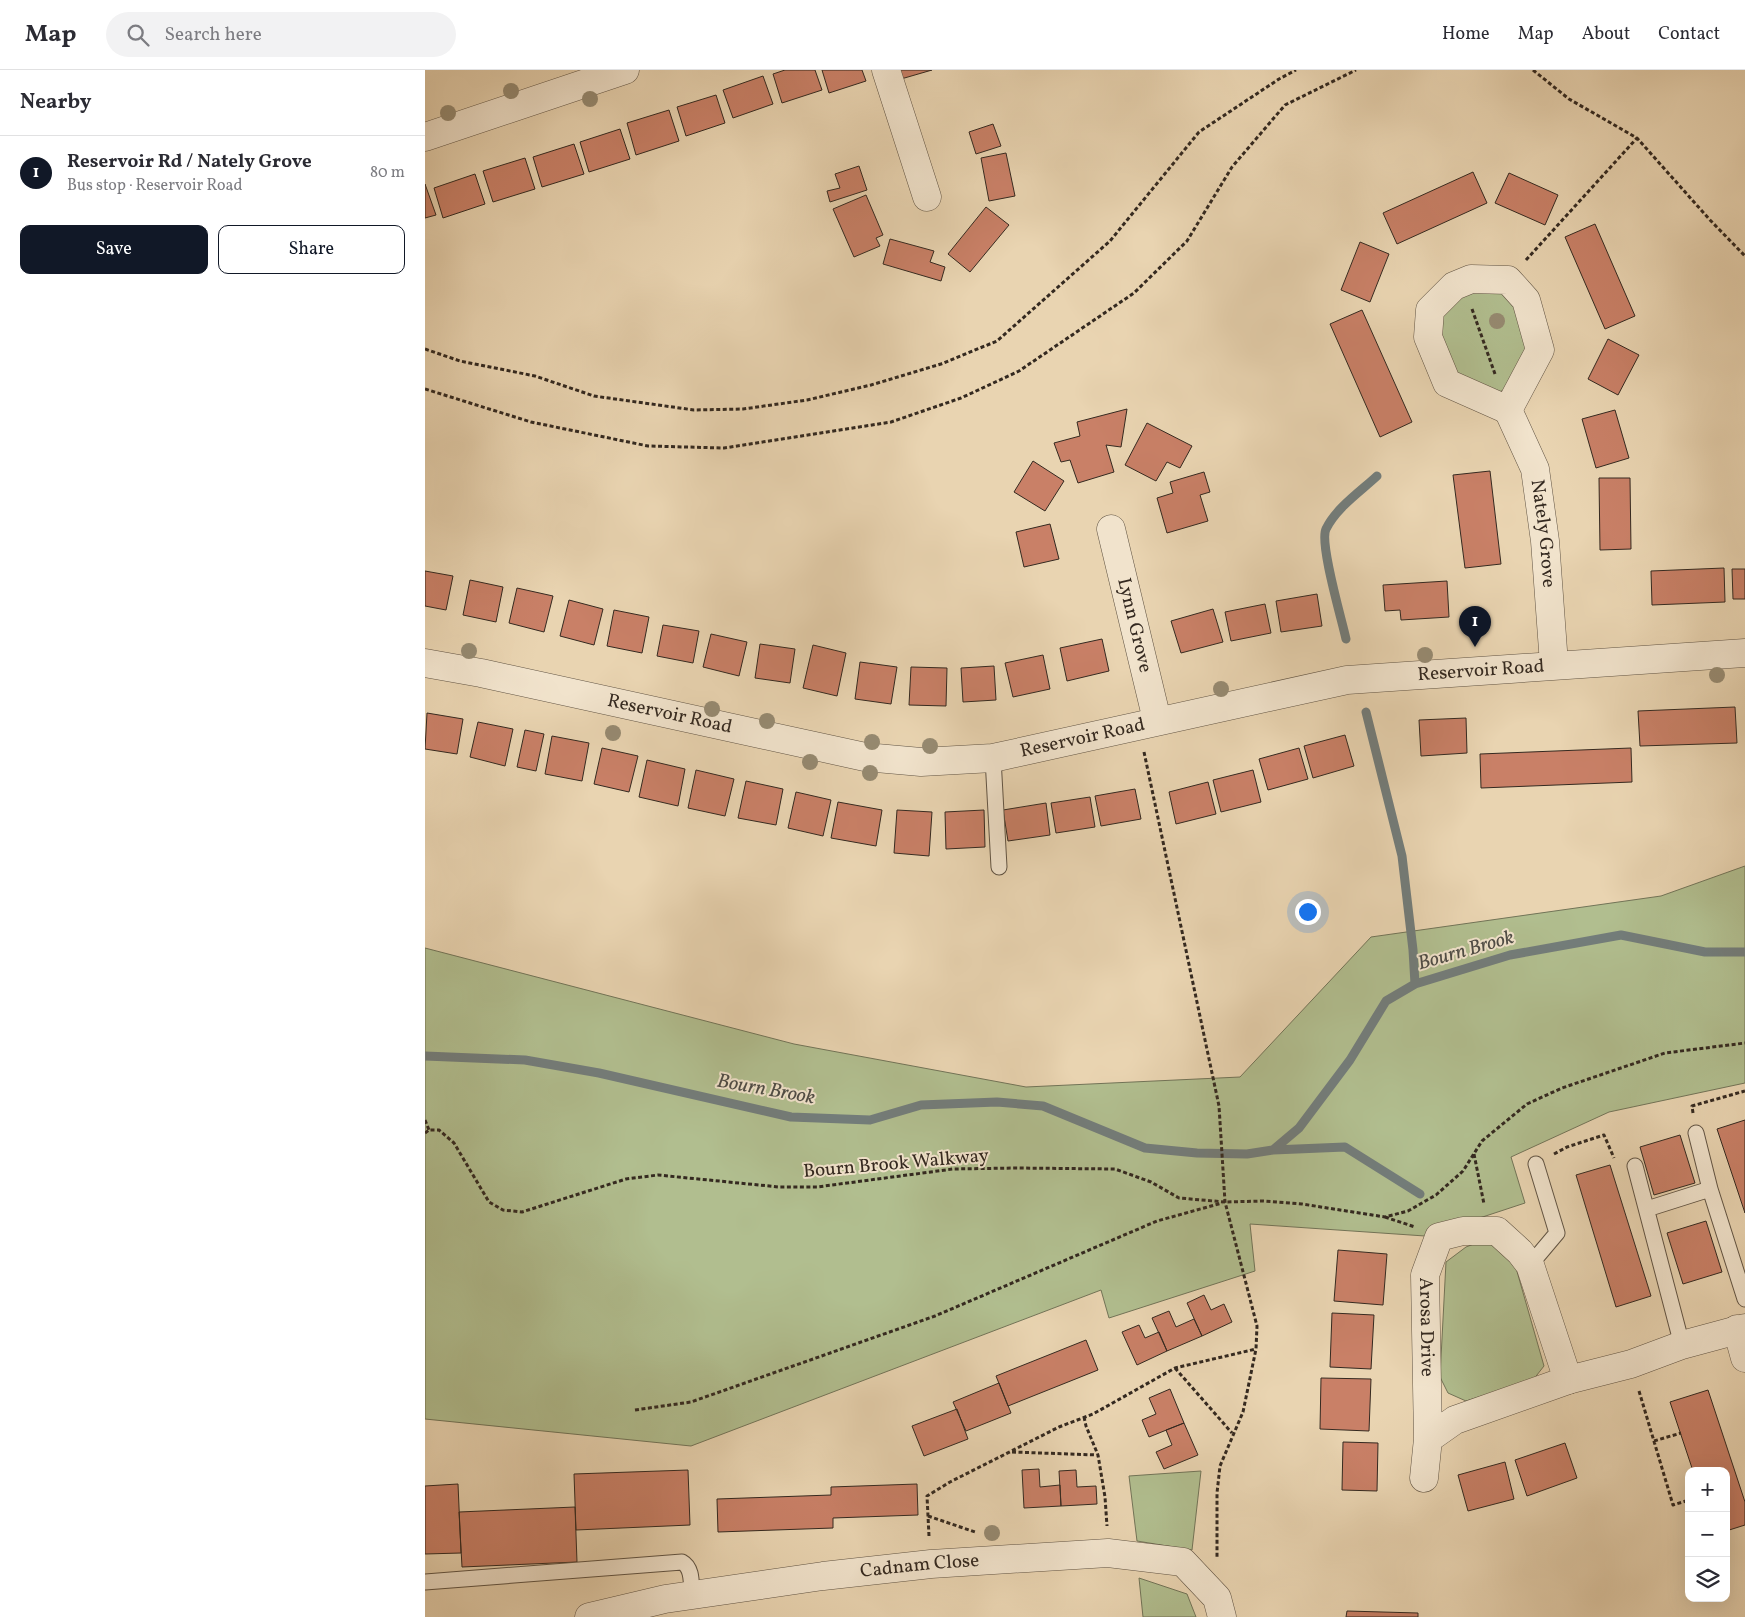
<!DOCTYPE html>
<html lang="en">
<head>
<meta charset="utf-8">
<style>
  body { margin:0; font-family:Vollkorn,serif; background:#f2f2f3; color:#2b2b33 }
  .controls { position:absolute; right:15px; bottom:15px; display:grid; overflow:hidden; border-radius:10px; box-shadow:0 5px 20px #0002 }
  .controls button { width:45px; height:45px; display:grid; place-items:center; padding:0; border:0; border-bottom:1px solid #e1e1e2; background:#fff; color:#2b2b33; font:25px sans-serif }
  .you { position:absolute; left:882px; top:841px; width:18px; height:18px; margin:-12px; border:4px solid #fff; border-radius:50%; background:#1a73e8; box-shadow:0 0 0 8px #1a73e833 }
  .badge { display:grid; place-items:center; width:32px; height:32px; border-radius:50%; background:#111827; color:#fff; font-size:16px; font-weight:700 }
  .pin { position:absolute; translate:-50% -41px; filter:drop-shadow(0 1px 2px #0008) }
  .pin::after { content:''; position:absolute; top:26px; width:18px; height:15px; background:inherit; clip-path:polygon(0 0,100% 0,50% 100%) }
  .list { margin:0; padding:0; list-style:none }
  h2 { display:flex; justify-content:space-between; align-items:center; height:65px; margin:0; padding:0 20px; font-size:21px }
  h2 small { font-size:16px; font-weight:400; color:#7c7c81 }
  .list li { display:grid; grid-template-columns:32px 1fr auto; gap:15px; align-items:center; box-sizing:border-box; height:75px; padding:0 20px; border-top:1px solid #e1e1e2 }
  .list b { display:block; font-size:19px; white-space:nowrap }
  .list p { margin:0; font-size:16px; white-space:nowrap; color:#7c7c81 }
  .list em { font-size:16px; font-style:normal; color:#7c7c81 }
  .actions { display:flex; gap:10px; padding:15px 20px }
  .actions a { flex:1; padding:11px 0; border:1px solid #111827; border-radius:10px; text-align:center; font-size:18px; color:#111827 }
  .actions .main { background:#111827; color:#fff }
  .icon { flex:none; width:28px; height:28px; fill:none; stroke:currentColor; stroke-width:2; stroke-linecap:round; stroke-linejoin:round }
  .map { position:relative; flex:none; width:1320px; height:1547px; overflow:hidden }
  header { display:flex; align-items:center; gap:30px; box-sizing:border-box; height:70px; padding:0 25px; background:#fff; border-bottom:1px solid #e1e1e2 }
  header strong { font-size:24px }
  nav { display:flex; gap:28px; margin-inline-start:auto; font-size:18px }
  .search { width:350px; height:45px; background:#f2f2f3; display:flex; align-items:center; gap:12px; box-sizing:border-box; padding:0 18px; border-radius:28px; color:#7c7c81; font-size:19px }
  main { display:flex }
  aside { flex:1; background:#fff }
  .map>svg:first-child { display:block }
</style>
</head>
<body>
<header>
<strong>Map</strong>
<div class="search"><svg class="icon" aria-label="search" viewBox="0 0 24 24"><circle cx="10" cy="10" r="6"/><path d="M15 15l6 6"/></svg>Search here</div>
<nav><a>Home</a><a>Map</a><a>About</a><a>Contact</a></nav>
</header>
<main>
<aside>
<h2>Nearby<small></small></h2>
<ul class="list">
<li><span class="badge">1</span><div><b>Reservoir Rd / Nately Grove</b><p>Bus stop · Reservoir Road</p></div><em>80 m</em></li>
</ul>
<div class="actions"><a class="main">Save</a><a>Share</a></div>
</aside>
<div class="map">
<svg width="1320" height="1547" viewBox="0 0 1320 1547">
  <rect width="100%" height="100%" fill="#e9d4b1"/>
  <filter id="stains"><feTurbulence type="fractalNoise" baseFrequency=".004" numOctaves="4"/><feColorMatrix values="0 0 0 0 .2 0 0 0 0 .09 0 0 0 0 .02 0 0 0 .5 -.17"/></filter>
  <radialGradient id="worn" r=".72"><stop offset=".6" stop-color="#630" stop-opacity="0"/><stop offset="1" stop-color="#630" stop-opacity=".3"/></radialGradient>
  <!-- green -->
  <path fill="#b1be8f" stroke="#727458" d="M1077 219 1091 236 1104 280 1084 318 1069 324 1030 306 1013 267 1015 243 1033 225Z
    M1320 796V1013L1184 1042 1086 1087 1100 1133 1000 1166 825 1154 830 1201 684 1248 676 1220 266 1376 0 1349V878L369 974 601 1017 815 1007 946 867 1236 826Z
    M1059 1170 1078 1176 1091 1198 1119 1296 1108 1310 1041 1331 1023 1323 1015 1307 1021 1192 1041 1177Z
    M776 1401 767 1480 712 1471 704 1406Z
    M714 1508 762 1524 771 1547H718Z"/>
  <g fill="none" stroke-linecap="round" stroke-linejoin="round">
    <!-- stream -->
    <path stroke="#737d7b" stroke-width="9" d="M921 569C917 550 894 473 901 459 911 438 936 421 952 406
      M941 642 977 786 988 880 990 914
      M0 986 100 990 174 1003 366 1047 445 1050 496 1035 572 1032 618 1036 720 1078 772 1083 822 1084 848 1080 920 1077 995 1124
      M848 1080 874 1058 925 990 961 931 990 914 1085 885 1196 865 1280 882H1320"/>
  </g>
  <!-- building -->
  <path fill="#c98067" stroke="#342920" d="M360 0H390L397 20 357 33 348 4Z
    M397 0H437L441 11 404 23Z
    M474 0H507L476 9Z
    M338 6 348 34 308 48 298 20Z
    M291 25 300 53 261 66 252 37Z
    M244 40 254 71 211 85 202 53Z
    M568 54 576 76 551 84 544 62Z
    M195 59 205 89 164 102 155 72Z
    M149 74 159 104 117 117 108 87Z
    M581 83 590 126 564 131 556 88Z
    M100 88 110 119 68 132 58 101Z
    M434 96 442 120 405 132 402 121 415 118 410 104Z
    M1048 102 1062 133 972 174 958 143Z
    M1084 103 1133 125 1120 155 1070 133Z
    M50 104 60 134 18 148 9 118Z
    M0 114 11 145 0 148Z
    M441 125 458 165 451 168 455 176 429 187 408 139Z
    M561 137 584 155 545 202 523 184Z
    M1170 154 1210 246 1180 259 1140 167Z
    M465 169 509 181 505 192 520 197 516 211 458 194Z
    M935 172 964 184 945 232 916 220Z
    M937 240 987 352 955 367 905 254Z
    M1183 269 1214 285 1193 325 1163 309Z
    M702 339 696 377 681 375 689 402 653 413 645 390 636 392 629 373 655 366 652 352Z
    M1190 340 1204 388 1171 398 1157 349Z
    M722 353 767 376 755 398 742 392 731 411 700 395Z
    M608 391 639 411 620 441 589 422Z
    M1065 401 1076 494 1040 498 1028 405Z
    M779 402 785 422 775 425 783 451 742 463 732 428 748 423 745 412Z
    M1174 408H1205L1206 479 1175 480Z
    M625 454 634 489 599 497 591 462Z
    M1299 498 1300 532 1227 535 1226 501Z
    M1307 499H1320V529H1308Z
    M0 501 28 506 21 540 0 536Z
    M45 510 78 517 71 552 38 545Z
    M1022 511 1024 547 976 550 975 540 960 541 958 515Z
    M92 518 128 526 119 562 84 553Z
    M892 524 897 556 856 562 851 531Z
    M144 530 178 539 169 575 135 566Z
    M840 534 846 563 806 571 800 542Z
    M788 539 798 572 756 583 746 551Z
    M189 540 224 547 217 583 182 576Z
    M238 555 274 561 268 593 232 586Z
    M286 564 322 572 314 606 278 597Z
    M677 569 684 601 642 611 635 578Z
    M335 574 370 579 365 613 330 608Z
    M388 575 421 583 412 626 378 618Z
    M618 585 625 619 588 627 580 593Z
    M435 592 472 597 466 634 430 629Z
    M569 596 571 630 538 632 536 598Z
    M486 597 522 598 521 636 484 635Z
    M1310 637 1312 673 1215 676 1213 641Z
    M2 643 38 649 32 684 0 679Z
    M1041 648 1042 683 996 686 994 650Z
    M53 652 88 659 80 696 45 687Z
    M100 660 119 664 111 701 92 697Z
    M920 665 929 696 888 708 879 676Z
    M127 666 164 673 157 711 120 704Z
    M177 678 213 686 204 722 169 714Z
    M874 678 883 709 843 720 834 689Z
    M1206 678 1207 712 1056 718 1055 684Z
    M222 690 260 699 253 736 214 727Z
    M271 700 309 709 300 746 263 738Z
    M828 700 836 732 796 742 788 710Z
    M321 711 358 719 351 755 313 748Z
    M783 712 791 744 751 754 744 722Z
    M710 719 716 749 676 756 670 726Z
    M371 722 406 730 398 766 363 758Z
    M665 727 670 757 631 763 626 733Z
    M413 732 457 740 451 776 406 768Z
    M621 733 625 765 583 771 578 740Z
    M472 740 507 742 504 786 469 783Z
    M559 740 560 777 521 779 520 742Z
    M1320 1050V1143L1292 1059Z
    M1255 1065 1270 1113 1229 1125 1215 1077Z
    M1185 1095 1226 1226 1191 1237 1151 1105Z
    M1281 1151 1297 1202 1258 1214 1242 1163Z
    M913 1180 962 1184 958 1235 909 1231Z
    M779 1225 786 1240 799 1234 807 1252 777 1266 762 1233Z
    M744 1241 751 1257 769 1249 777 1266 742 1281 727 1248Z
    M907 1243 949 1245 946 1299 905 1297Z
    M714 1255 720 1268 734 1262 742 1281 712 1295 697 1262Z
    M661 1270 673 1300 583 1336 571 1306Z
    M896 1308 946 1309 944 1361 895 1359Z
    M574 1313 586 1343 541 1361 528 1332Z
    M745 1319 759 1353 724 1367 717 1350 731 1344 724 1328Z
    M1283 1320 1320 1432V1455L1301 1461V1401H1268L1245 1332Z
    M532 1339 543 1369 499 1386 487 1356Z
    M759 1353 773 1385 739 1399 731 1382 747 1375 741 1360Z
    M918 1372 953 1373 952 1421 917 1420Z
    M1140 1373 1152 1408 1102 1426 1090 1390Z
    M1080 1392 1089 1429 1043 1441 1033 1405Z
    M614 1399 615 1417 635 1415 636 1436 599 1438 597 1400Z
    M263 1400 265 1455 151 1460 149 1404Z
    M651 1400 652 1417 671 1416 672 1434 636 1436 634 1401Z
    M33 1414 36 1483 0 1484V1416Z
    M492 1414 493 1445 408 1448V1458L293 1462 292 1429 406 1425V1417Z
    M150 1437 152 1492 37 1497 34 1442Z
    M922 1541 993 1543V1547H921Z"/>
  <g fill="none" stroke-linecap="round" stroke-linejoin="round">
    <!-- lane casing -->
    <g stroke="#615444" stroke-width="17">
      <path id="lane" d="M568 688 574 797
        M1271 1063 1285 1119 1320 1229
        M1210 1096 1257 1275
        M1222 1139 1285 1119
        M1105 1195 1132 1163 1111 1094
        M0 1512 257 1492C268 1498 266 1514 267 1526"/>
    </g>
    <!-- street casing -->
    <g stroke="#615444" stroke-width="29">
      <g id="street">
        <path d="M461 0 502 127"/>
        <path d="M0 67 200 0"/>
        <path d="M1046 209 1083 210 1101 230 1115 280 1083 340 1022 313 1003 267 1005 240 1029 216Z"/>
        <path id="s1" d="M1083 340 1110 399 1120 471 1129 594"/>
        <path id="s2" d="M686 459 732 650"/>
        <path id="s3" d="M0 593 56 603 440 687 496 692 568 688 922 610 1320 583"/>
        <path d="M1312 1259 1320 1288"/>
        <path d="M1143 1310 1206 1294 1257 1275 1320 1258"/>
        <path id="s4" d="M999 1408 1003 1369 1030 1350 1143 1310 1105 1195 1095 1182 1072 1161H1038L1014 1167 1000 1205 1003 1369"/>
        <path id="s5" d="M164 1547 240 1529 398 1506 506 1494 683 1483 758 1492 792 1528 797 1547"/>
      </g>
    </g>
    <!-- path -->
    <path stroke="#342920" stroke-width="3" stroke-dasharray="4 2.5" stroke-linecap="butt" d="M1108 0 1144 29 1212 68 1285 150 1320 186
      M1101 190 1212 68
      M1047 239 1070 304
      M0 279 35 291 110 306 169 326 269 340 318 339 382 330 446 315 516 294 572 271 685 171 774 62 854 9 871 0
      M0 319 106 352 223 376 299 378 466 352 536 328 594 301 709 223 762 171 807 97 860 35 931 0
      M719 682 794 1036 800 1132 832 1256 831 1279 818 1342 795 1396 792 1423V1487
      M1268 1043 1267 1036 1320 1021
      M0 1050 4 1060
      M0 1063 4 1060H14L29 1073 64 1132 78 1140 97 1142 201 1109 233 1105 354 1117H392L528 1099 591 1098 690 1099 726 1112 754 1128 800 1132 838 1131 877 1134 960 1147 983 1141 1011 1125 1038 1101 1057 1071 1102 1034 1137 1018 1240 983 1320 973
      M1049 1084 1059 1134
      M1129 1084 1142 1077 1179 1065 1189 1088
      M960 1147 990 1157
      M750 1298 807 1363
      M1214 1321 1248 1435 1264 1430
      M210 1340 266 1332 510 1246 732 1151 797 1133
      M659 1347 661 1356 673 1385
      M1229 1371 1256 1363
      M587 1382 673 1385 680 1427 682 1456
      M503 1446 550 1462
      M504 1466 502 1426 525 1412 634 1357 668 1344 750 1298 831 1279"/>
    <!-- lane -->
    <use href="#lane" stroke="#f1e3cc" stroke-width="15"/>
    <!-- street -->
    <use href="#street" stroke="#f1e3cc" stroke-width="28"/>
  </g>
  <!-- trees -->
  <g fill="#968a71">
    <circle cx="86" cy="21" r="8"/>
    <circle cx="165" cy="29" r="8"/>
    <circle cx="23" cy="43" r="8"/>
    <circle cx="1072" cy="251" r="8"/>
    <circle cx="44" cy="581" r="8"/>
    <circle cx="1000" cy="585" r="8"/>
    <circle cx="1292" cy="605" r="8"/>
    <circle cx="796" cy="619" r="8"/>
    <circle cx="287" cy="639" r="8"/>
    <circle cx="342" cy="651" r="8"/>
    <circle cx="188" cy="663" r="8"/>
    <circle cx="447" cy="672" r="8"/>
    <circle cx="505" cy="676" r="8"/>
    <circle cx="385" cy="692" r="8"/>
    <circle cx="445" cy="703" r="8"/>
    <circle cx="567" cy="1463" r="8"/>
  </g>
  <g text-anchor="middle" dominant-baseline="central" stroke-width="4" stroke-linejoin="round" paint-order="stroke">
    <!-- street labels -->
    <g font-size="19" fill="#342920" stroke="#f1e3cc">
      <text stroke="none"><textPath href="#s1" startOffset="130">Nately Grove</textPath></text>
      <text stroke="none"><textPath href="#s2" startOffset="99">Lynn Grove</textPath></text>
      <text stroke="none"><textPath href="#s3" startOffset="1075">Reservoir Road</textPath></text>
      <text stroke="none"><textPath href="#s3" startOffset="250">Reservoir Road</textPath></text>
      <text stroke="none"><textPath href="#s3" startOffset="670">Reservoir Road</textPath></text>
      <text transform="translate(471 1094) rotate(-5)">Bourn Brook Walkway</text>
      <text stroke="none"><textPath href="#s4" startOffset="512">Arosa Drive</textPath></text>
      <text stroke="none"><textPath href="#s5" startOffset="335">Cadnam Close</textPath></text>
    </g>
    <!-- water labels -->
    <g font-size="20" font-style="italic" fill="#4e4c46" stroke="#f1e3cc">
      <text transform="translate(1041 881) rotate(-16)">Bourn Brook</text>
      <text transform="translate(341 1020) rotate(10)">Bourn Brook</text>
    </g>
  </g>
  <rect width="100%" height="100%" filter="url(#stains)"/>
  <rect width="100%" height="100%" fill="url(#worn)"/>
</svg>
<div class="controls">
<button>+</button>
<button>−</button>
<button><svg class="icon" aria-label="layers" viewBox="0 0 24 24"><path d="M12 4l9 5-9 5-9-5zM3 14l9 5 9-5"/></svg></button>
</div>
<div class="you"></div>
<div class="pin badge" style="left:1050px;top:577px">1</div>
</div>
</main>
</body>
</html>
